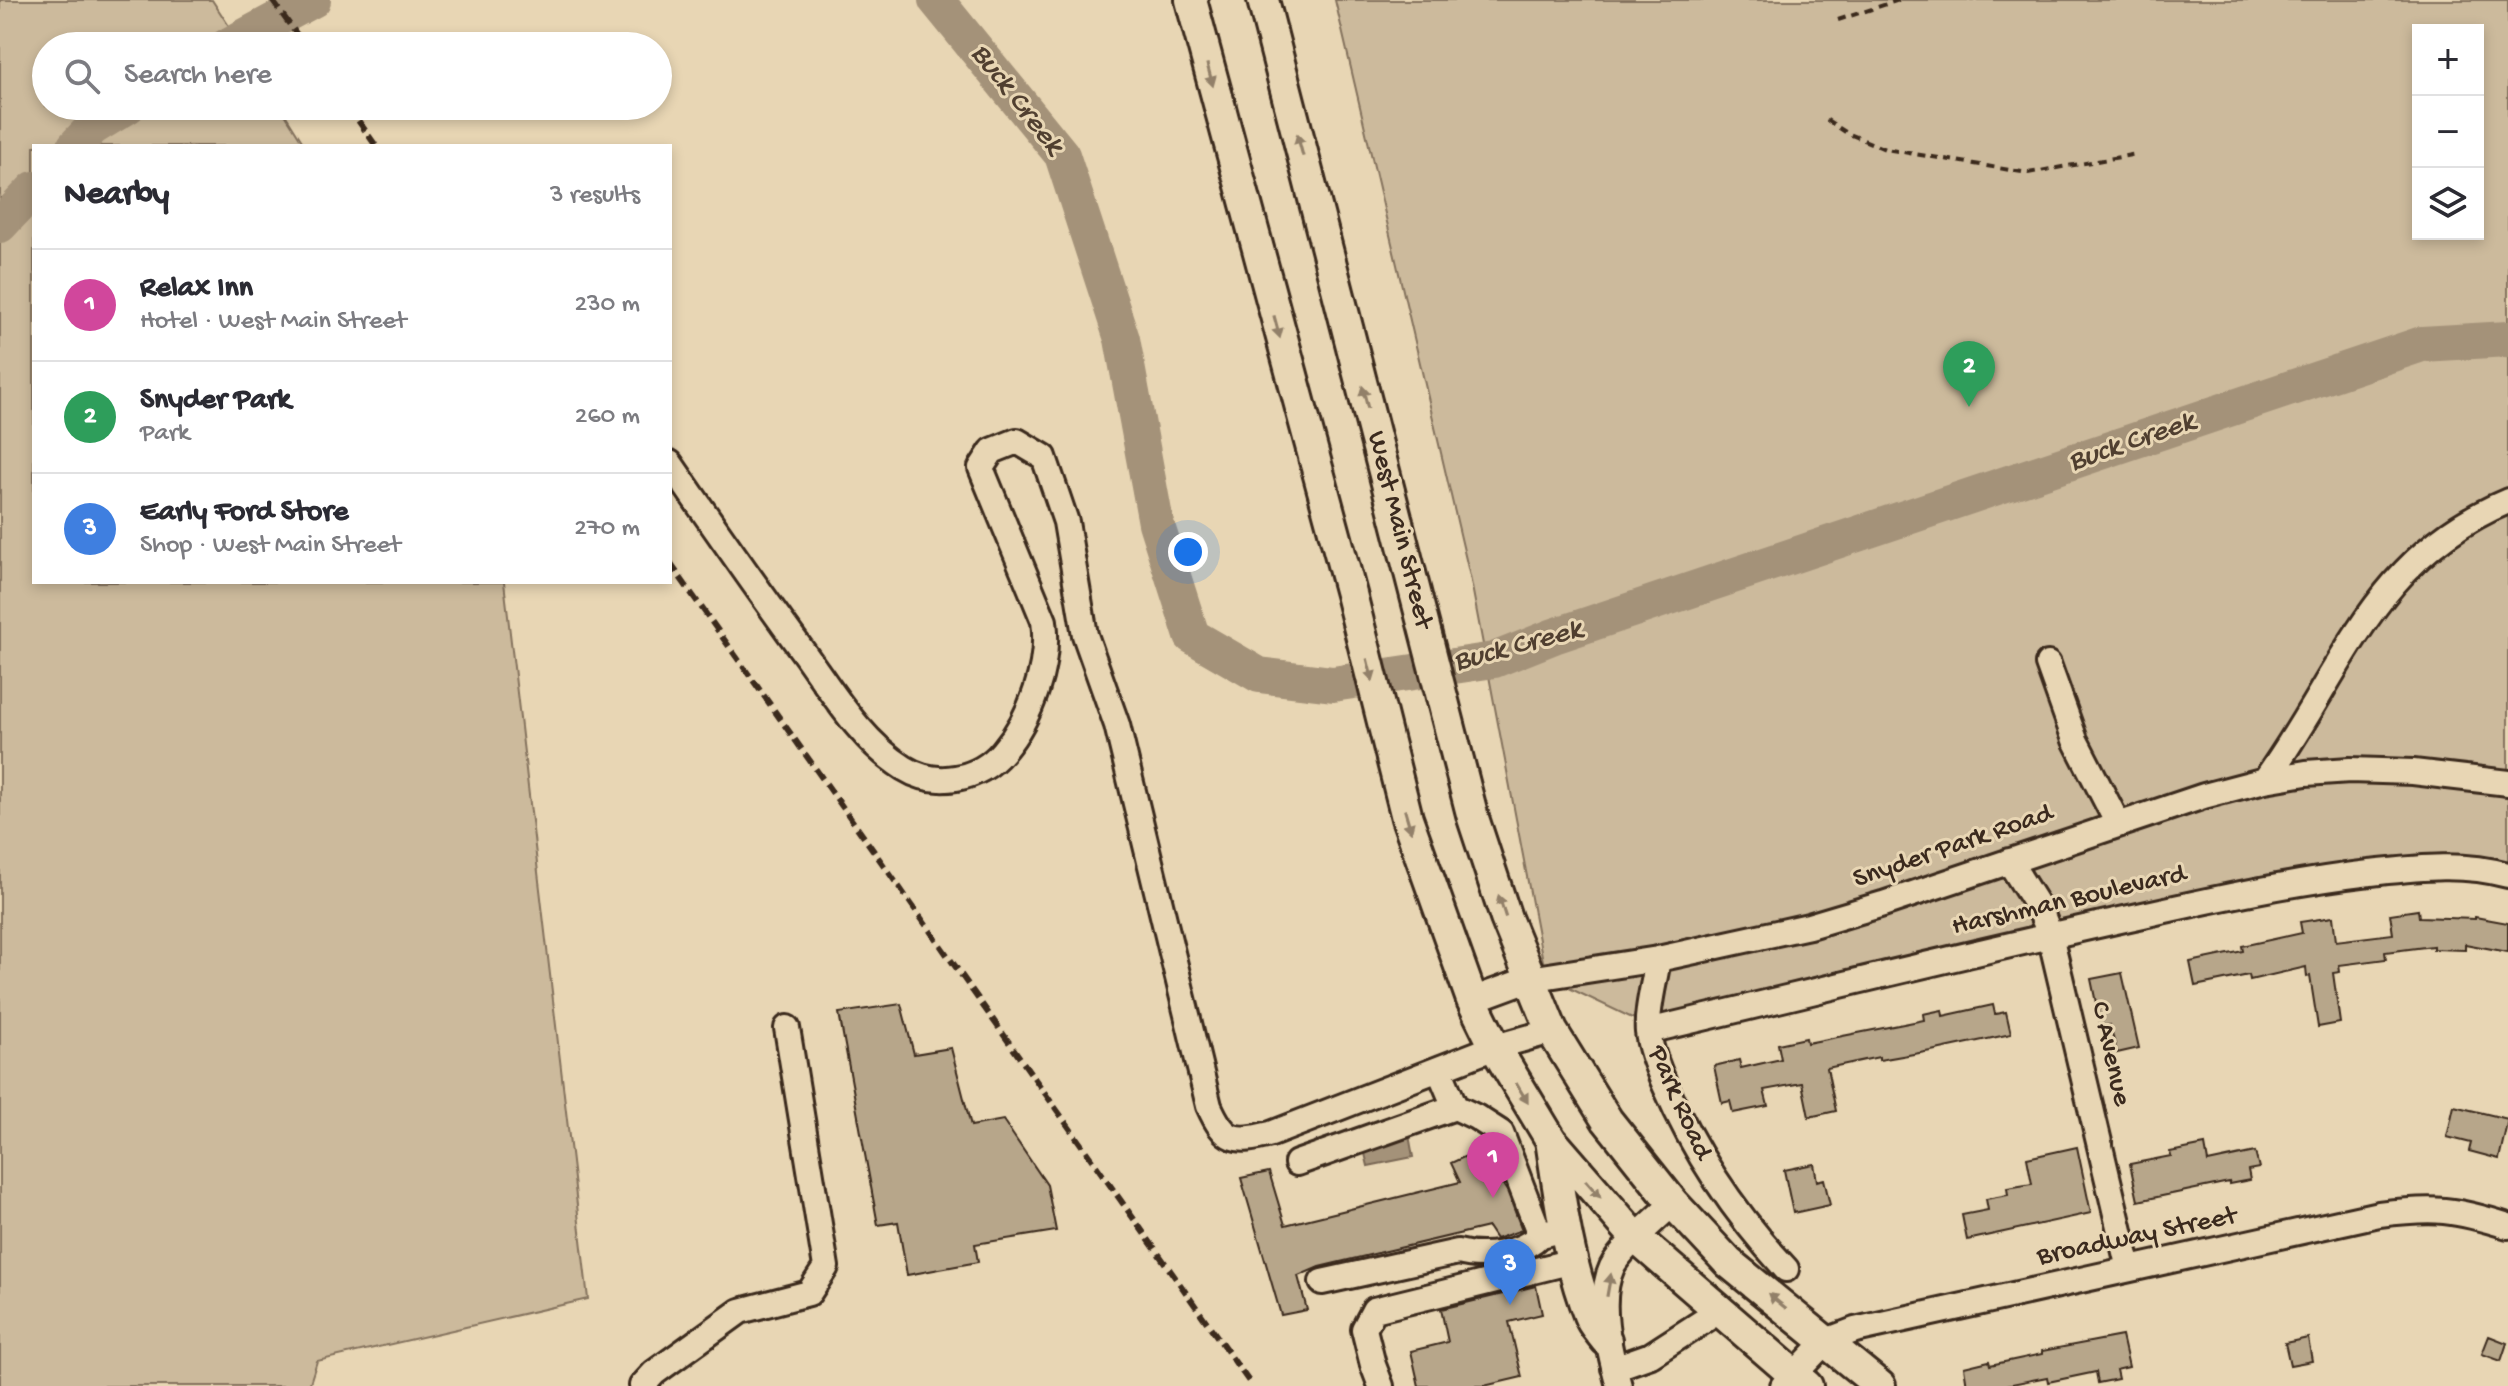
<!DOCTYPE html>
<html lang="en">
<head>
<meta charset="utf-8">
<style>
  body { margin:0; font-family:"Gochi Hand",sans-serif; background:#f7f7f7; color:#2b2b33 }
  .controls { position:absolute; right:24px; top:24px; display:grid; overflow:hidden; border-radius:0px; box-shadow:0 4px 12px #0003 }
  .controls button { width:72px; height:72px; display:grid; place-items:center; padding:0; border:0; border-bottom:2px solid #e1e1e2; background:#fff; color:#2b2b33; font:40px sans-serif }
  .you { position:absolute; left:1188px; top:552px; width:28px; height:28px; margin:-20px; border:6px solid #fff; border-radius:50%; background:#1a73e8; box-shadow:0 0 0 12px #1a73e833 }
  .badge { display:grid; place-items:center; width:52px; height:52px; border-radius:50%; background:#1a73e8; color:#fff; font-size:26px; font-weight:700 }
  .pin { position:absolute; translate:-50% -66px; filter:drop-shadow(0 2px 4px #0008) }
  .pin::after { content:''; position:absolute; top:42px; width:28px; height:24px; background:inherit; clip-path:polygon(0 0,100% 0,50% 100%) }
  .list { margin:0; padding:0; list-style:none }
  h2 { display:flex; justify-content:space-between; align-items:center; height:104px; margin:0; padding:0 32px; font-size:34px }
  h2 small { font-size:26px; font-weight:400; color:#7c7c81 }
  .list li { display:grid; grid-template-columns:52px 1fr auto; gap:24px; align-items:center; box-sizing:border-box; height:112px; padding:0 32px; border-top:2px solid #e1e1e2 }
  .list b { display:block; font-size:30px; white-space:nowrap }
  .list p { margin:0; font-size:26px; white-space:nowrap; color:#7c7c81 }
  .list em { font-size:26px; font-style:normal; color:#7c7c81 }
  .icon { flex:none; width:44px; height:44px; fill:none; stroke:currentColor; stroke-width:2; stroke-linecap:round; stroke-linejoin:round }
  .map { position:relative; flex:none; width:2508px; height:1386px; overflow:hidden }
  .search { position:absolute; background:#fff; box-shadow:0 4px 12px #0003; left:32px; top:32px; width:640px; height:88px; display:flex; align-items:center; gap:20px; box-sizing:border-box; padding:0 28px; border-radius:44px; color:#7c7c81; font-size:30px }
  .panel { position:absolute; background:#fff; box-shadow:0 4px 12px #0003; left:32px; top:144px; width:640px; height:440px; border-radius:0px }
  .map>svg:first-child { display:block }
</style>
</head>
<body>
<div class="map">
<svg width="2508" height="1386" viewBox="0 0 2508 1386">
  <rect width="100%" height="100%" fill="#e8d6b4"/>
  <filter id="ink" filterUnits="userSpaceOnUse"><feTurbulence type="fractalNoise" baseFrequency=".0125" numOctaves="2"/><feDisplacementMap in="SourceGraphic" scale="16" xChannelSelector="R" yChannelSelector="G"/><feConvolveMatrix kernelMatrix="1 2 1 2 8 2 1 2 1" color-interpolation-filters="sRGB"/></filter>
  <g filter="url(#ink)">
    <!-- green -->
    <path fill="#ccba9c" stroke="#84725d" stroke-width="2" fill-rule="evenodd" d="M0 0H212L242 46H46V106H280L305 146H34V582H504L588 1299 317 1361 309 1386H0Z
      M1335 0H2508V875L2492 871 2239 893 1651 1027 1546 977 1471 581ZM2418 30H2478V234H2418Z"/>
    <!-- water -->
    <path fill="#a49279" stroke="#7a6855" stroke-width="2" d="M1407 1124 1413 1157 1368 1166 1362 1141Z"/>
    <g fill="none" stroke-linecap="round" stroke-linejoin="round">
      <!-- river -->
      <path stroke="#a49279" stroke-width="36" d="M936 0 1062 155 1122 339 1156 523 1192 636 1259 675 1333 684 1494 660 1554 636 2422 344 2508 339
        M227 46 313 0
        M75 146 92 128 128 106
        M0 225 34 189"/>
    </g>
    <!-- building -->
    <path fill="#b7a68a" stroke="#3b2a1e" stroke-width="2" d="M2418 910 2419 917 2475 919V917L2508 923V952L2465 944V950L2433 949V946L2385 952 2386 959 2339 965 2340 972 2333 973 2340 1023 2318 1027 2310 976 2307 977 2306 967 2250 980 2249 975 2195 986 2190 962 2243 951 2242 946 2302 933 2300 922 2333 917 2336 941 2393 934 2390 914Z
      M2122 973 2139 1048 2117 1053 2110 1025 2101 1027 2091 979Z
      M901 1004 914 1054 951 1048 971 1126 1003 1120 1047 1185 1056 1231 975 1244 978 1262 907 1275 898 1222 878 1225 839 1013Z
      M1993 1005 1995 1014 2006 1012 2011 1034 1931 1051 1879 1060V1057L1827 1068 1836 1111 1809 1117 1802 1083 1764 1090 1768 1106 1733 1113 1730 1101 1722 1103 1714 1066 1739 1060 1741 1068 1781 1059 1778 1044 1806 1038 1807 1043 1924 1020 1923 1014 1942 1010 1943 1016Z
      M2454 1106 2508 1119 2499 1159 2469 1151 2471 1143 2447 1137Z
      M2205 1145 2208 1162 2255 1152 2259 1168 2248 1170 2250 1180 2229 1184V1182L2138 1201 2130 1164 2171 1156 2170 1152Z
      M2077 1147 2091 1213 1967 1240 1962 1215 1988 1210 1986 1199 2008 1195 2007 1188 2032 1184 2027 1158Z
      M1481 1149 1507 1191 1522 1230 1496 1239 1488 1227 1319 1267 1298 1276 1307 1310 1281 1315 1241 1178 1269 1172 1285 1225 1460 1182 1451 1163Z
      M1814 1164 1817 1181 1824 1179 1830 1205 1793 1213 1784 1170Z
      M1536 1286 1542 1314 1509 1322 1522 1377 1484 1386H1419L1411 1351 1448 1342 1441 1309Z
      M2122 1336 2129 1367 2116 1370 2118 1379 2098 1383 2096 1372 2048 1382 2047 1377 2002 1386H1967L1964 1367 1989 1361 1990 1365 2042 1354V1351Z
      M2489 1336 2507 1343 2501 1361 2482 1354Z
      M2308 1338 2312 1361 2290 1365 2285 1343Z"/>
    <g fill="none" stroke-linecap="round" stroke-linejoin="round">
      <!-- minor casing -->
      <g stroke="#3b2a1e" stroke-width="30">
        <path id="minor" d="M670 463C714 527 758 590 804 653 833 693 861 741 904 768 936 788 979 780 1003 751 1031 718 1050 665 1044 621L981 468 992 451 1017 441 1044 457 1066 522 1085 635 1117 725 1209 1106C1225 1142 1235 1143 1271 1134L1495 1047 1552 1031
          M2048 664 2075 740 2118 824
          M2265 780C2343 672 2373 557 2508 501
          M2009 861 2041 912 2050 935 2129 1269
          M1658 959C1655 980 1646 1012 1648 1032 1650 1050 1658 1069 1665 1085 1694 1153 1736 1215 1786 1269
          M1472 1000 1529 979 1658 959 1809 926 1883 904 2204 796 2265 780 2306 773 2350 770 2413 772 2508 783
          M1648 1031C1813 992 1978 951 2143 915 2219 898 2293 882 2370 873 2416 868 2462 862 2508 875
          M1439 1069 1455 1107 1476 1117 1501 1133 1540 1235 1565 1229
          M1297 1163 1455 1107
          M1322 1282 1458 1252C1484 1259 1521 1254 1540 1235
          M1614 1368 1651 1355 1719 1311
          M642 1386 654 1373 740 1311 809 1293 826 1267 787 1028
          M1381 1386 1373 1365 1364 1329 1374 1310 1573 1261
          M1619 1386C1610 1352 1596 1302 1612 1267 1621 1248 1657 1219 1673 1203
          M1783 1386 1826 1341 1855 1330 2379 1214C2435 1207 2454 1209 2508 1226"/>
      </g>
      <!-- major casing -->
      <g stroke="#3b2a1e" stroke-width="36">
        <path id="major" d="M1191 0 1351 594 1407 818 1472 1000 1495 1047 1551 1140 1636 1238 1807 1386
          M1263 0 1473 818 1506 918 1552 1031 1607 1120 1673 1203 1728 1262 1880 1386
          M1551 1140C1560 1198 1567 1259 1589 1315 1592 1324 1600 1332 1606 1340"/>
      </g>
      <!-- path -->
      <path stroke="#3b2a1e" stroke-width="4" stroke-dasharray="8 6" stroke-linecap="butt" d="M1838 20 1899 0
        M1827 120 1847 133 1885 149 2028 173 2137 154"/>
      <!-- minor -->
      <use href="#minor" stroke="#e8d6b4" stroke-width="24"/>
      <!-- major -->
      <use href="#major" stroke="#e8d6b4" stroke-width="30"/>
      <!-- rail -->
      <path stroke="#3b2a1e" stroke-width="6" stroke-dasharray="12 6" stroke-linecap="butt" d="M272 0 305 46
        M348 106 376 146
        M670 563 1252 1386"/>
    </g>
    <!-- one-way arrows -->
    <defs><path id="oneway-solid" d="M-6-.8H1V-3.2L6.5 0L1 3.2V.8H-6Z" transform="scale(2)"/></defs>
    <g fill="#928069">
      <use href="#oneway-solid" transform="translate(1210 75) rotate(75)"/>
      <use href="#oneway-solid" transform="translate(1300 145) rotate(-105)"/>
      <use href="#oneway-solid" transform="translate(1277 327) rotate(75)"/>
      <use href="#oneway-solid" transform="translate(1365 397) rotate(-104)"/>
      <use href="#oneway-solid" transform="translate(1370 670) rotate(76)"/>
      <use href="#oneway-solid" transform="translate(1408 821) rotate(74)"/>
      <use href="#oneway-solid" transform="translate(1502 906) rotate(-108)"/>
      <use href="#oneway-solid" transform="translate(1522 1093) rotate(59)"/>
      <use href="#oneway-solid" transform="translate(1593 1189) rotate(49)"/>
      <use href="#oneway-solid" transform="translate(1609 1285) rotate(-80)"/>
      <use href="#oneway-solid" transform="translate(1777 1301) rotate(-141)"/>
    </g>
  </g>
  <g text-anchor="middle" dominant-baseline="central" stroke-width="6" stroke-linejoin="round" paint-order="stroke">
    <!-- street labels -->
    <g font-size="28" fill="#3b2a1e" stroke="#e8d6b4">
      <text transform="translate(1399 530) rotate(76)">West Main Street</text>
      <text transform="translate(1953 847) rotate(-19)">Snyder Park Road</text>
      <text transform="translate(2069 901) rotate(-13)">Harshman Boulevard</text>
      <text transform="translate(2110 1054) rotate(77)">C Avenue</text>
      <text transform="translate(1679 1103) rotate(66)">Park Road</text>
      <text transform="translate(2137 1237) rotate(-12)">Broadway Street</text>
    </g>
    <!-- water labels -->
    <g font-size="30" font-style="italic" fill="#503f30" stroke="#e8d6b4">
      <text transform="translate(1016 100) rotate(52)">Buck Creek</text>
      <text transform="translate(2132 443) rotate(-19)">Buck Creek</text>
      <text transform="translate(1518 647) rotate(-15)">Buck Creek</text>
    </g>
  </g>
</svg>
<div class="controls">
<button>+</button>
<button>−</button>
<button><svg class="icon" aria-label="layers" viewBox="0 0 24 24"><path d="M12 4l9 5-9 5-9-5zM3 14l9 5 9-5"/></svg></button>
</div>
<div class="you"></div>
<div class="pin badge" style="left:1493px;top:1198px;background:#d1479c">1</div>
<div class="pin badge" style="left:1969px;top:407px;background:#2e9e5b">2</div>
<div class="pin badge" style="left:1510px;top:1305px;background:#3f7fe0">3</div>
<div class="search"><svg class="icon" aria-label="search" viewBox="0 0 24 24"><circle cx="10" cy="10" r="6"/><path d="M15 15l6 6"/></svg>Search here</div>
<section class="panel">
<h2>Nearby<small>3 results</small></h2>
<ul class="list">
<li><span class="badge" style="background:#d1479c">1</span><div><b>Relax Inn</b><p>Hotel · West Main Street</p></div><em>230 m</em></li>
<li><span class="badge" style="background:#2e9e5b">2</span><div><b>Snyder Park</b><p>Park</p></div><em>260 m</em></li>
<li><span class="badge" style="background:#3f7fe0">3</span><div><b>Early Ford Store</b><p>Shop · West Main Street</p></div><em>270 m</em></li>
</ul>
</section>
</div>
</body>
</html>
